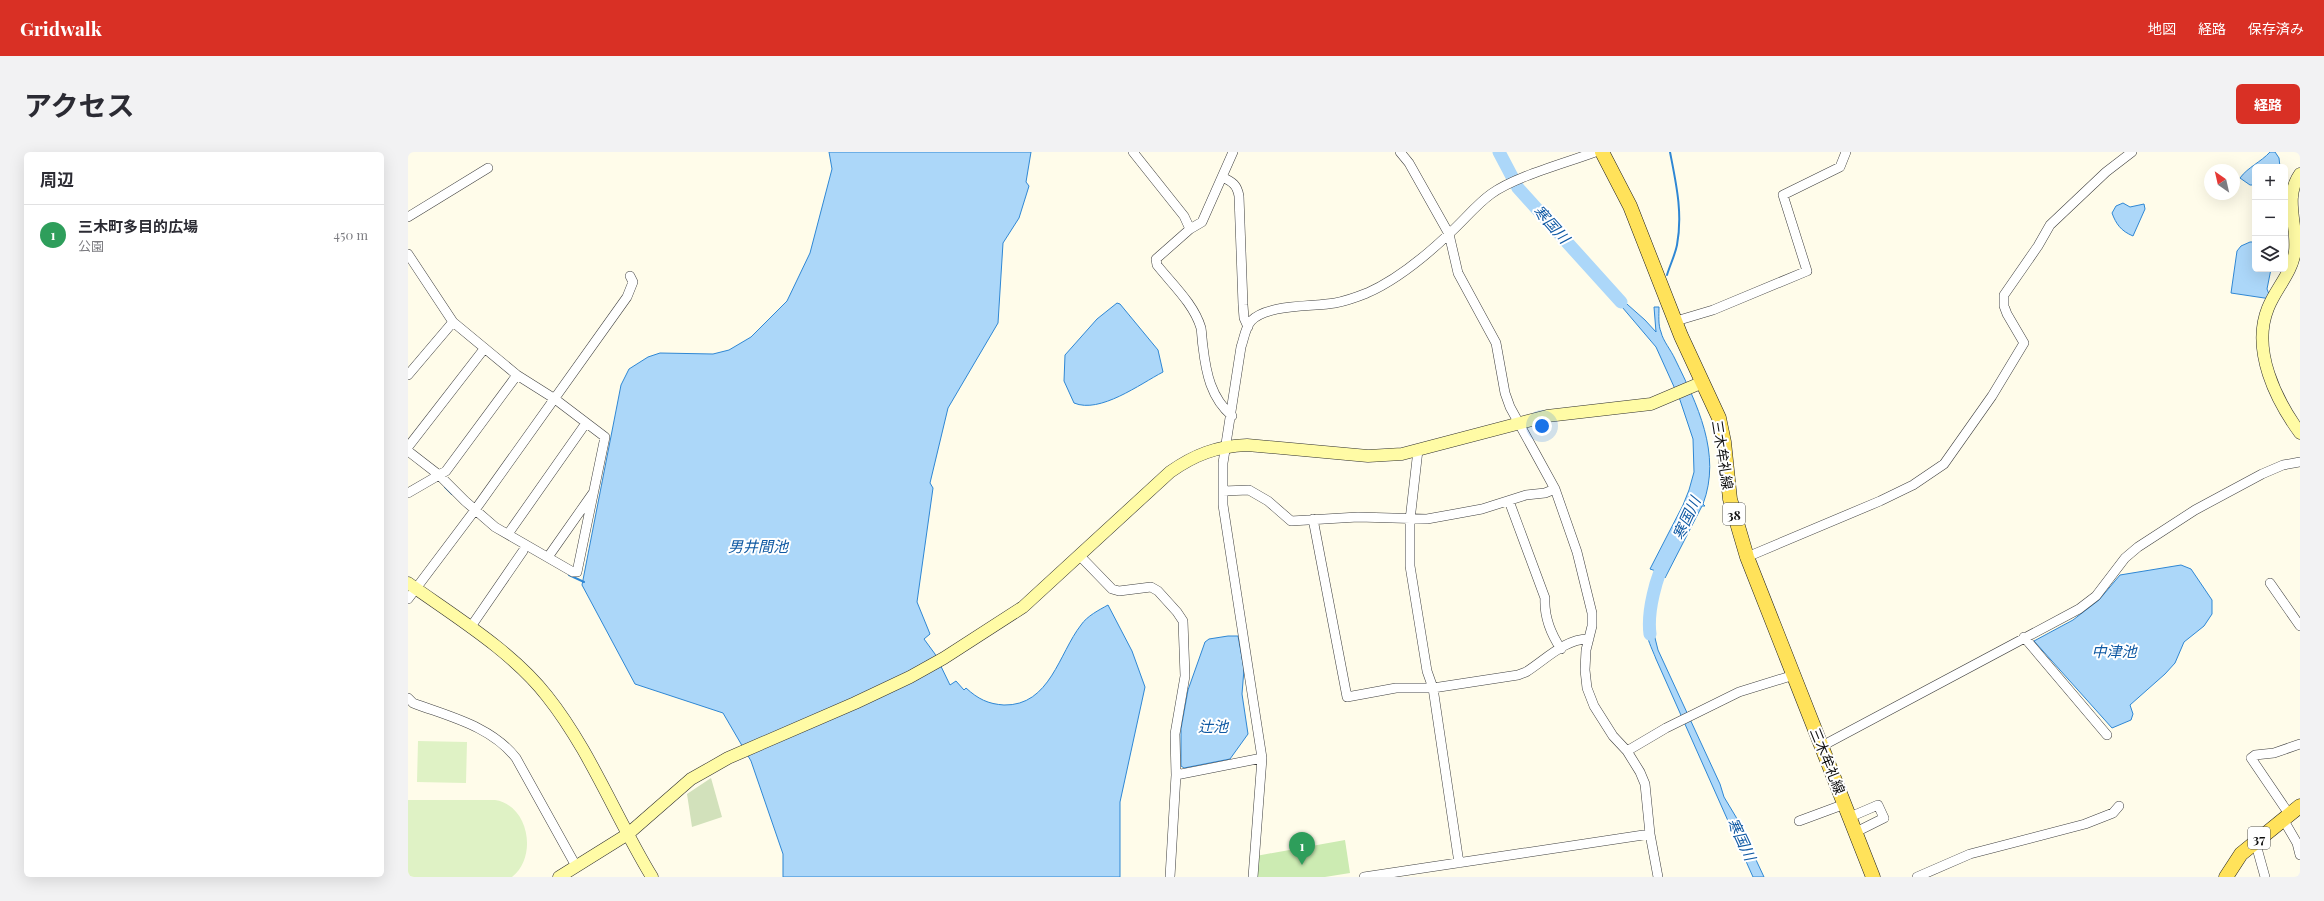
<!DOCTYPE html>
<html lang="ja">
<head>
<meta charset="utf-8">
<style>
  body { margin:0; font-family:"Playfair Display","Noto Sans JP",serif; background:#f2f2f3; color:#2b2b33 }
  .controls { position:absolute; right:12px; top:12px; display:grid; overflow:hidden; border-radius:6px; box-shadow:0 4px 16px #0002 }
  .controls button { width:36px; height:36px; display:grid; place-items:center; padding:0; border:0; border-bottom:1px solid #e1e1e2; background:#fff; color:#2b2b33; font:20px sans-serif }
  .compass { position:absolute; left:1796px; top:12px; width:36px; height:36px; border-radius:50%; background:#fff; box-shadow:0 4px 16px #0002; rotate:326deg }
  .you { position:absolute; left:1134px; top:274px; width:14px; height:14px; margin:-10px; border:3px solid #fff; border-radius:50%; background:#1a73e8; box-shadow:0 0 0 6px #1a73e833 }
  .badge { display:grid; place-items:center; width:26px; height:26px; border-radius:50%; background:#d93025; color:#fff; font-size:13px; font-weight:700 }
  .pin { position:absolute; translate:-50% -33px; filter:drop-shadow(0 1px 2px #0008) }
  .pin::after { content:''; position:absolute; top:21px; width:14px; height:12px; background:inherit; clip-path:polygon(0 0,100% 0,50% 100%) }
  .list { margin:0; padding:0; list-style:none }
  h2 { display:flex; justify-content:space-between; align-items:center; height:52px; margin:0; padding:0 16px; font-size:17px }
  h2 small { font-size:13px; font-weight:400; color:#7c7c81 }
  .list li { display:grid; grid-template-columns:26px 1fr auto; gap:12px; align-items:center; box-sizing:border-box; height:60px; padding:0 16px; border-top:1px solid #e1e1e2 }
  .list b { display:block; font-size:15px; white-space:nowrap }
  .list p { margin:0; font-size:13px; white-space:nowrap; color:#7c7c81 }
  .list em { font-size:13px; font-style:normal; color:#7c7c81 }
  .icon { flex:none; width:22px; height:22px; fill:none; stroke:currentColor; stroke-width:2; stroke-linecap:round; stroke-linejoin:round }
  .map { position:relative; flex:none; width:1892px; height:725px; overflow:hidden; border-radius:6px }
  header { display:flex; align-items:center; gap:24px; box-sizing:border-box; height:56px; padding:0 20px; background:#d93025; color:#fff }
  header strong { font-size:19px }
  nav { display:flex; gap:22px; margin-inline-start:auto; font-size:14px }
  .intro { display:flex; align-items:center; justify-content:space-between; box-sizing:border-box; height:96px; padding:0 24px }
  h1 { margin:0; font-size:28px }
  .button { padding:10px 18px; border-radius:6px; background:#d93025; color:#fff; font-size:14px; font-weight:700 }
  main { display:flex; gap:24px; padding:0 24px }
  aside { flex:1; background:#fff; border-radius:6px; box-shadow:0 4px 16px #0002 }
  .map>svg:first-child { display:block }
</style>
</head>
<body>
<header>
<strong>Gridwalk</strong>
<nav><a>地図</a><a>経路</a><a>保存済み</a></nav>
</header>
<div class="intro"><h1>アクセス</h1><a class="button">経路</a></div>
<main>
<aside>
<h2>周辺<small></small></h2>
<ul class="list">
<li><span class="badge" style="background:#2e9e5b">1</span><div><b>三木町多目的広場</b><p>公園</p></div><em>450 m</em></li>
</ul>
</aside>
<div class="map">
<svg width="1892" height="725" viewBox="0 0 1892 725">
  <rect width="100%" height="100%" fill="#fffcea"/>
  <!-- green -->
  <path fill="#ccebb2" d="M937 688 942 721 917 725H846L848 704Z"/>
  <!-- cemetery -->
  <path fill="#d2e1bb" d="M303 626 314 665 284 675 279 642Z"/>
  <!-- pitch -->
  <path fill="#dff2c5" d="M10 589 59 590 58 631 9 630Z
    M0 648H87C121 653 130 705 104 725H0Z"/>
  <!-- water -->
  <path fill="#acd7f9" stroke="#2f87d4" d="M421 0H623L618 30 621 34 611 66 595 91 590 171 540 256 522 331 525 336 509 450 522 482 516 487 527 502 542 533 548 529 556 538 558 536C570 547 580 552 596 553 642 554 651 501 673 473 679 464 691 458 700 453L724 499 737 535 712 650V725H375V702L343 609 315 561 227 532 174 433 213 233 221 217 240 205 252 201 305 202 321 198 343 185 379 149 402 101 424 17Z
    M1862 0H1867L1871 6 1872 15H1847V33H1842L1832 26C1840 15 1853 10 1862 0Z
    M1715 51 1722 55 1736 52 1737 57 1725 84C1713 79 1708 72 1704 61L1708 54Z
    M1842 90H1847V117H1863L1859 137 1863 147 1823 141 1829 99 1833 94Z
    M1202 137 1237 168 1248 180 1246 155H1251C1251 163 1250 173 1253 180 1255 189 1263 198 1267 207 1289 252 1314 302 1295 352L1297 354H1294L1257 426 1251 420 1242 417 1275 353 1281 338 1286 320 1285 287 1272 248 1248 195 1203 142Z
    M709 151 712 152 750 198 755 220C732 232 692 262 666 251L656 229 657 203 689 167Z
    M1773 413 1783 417 1804 448V462L1796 474 1776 490 1767 511 1757 522 1722 553 1725 562 1723 568 1704 576 1626 489 1665 468 1691 448 1712 423Z
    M1242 466 1250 498 1312 632 1316 645 1328 665 1356 725H1345L1248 507C1244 496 1232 475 1242 466Z
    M820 484H830L836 517 834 542 840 582 822 607 776 616 773 614V577L780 538 797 490 801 487Z"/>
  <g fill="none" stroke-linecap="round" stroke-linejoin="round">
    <!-- stream -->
    <path stroke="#2f87d4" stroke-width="2" d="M1259 123C1262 113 1267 103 1269 93 1275 61 1268 31 1262 0
      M37 335 44 342
      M161 423 176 430"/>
    <!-- river -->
    <path stroke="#acd7f9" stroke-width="13" d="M1091 0 1110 36 1213 150
      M1242 482C1239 460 1248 424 1259 405"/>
    <!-- street casing -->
    <g stroke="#3f3f3f" stroke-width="10">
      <path id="street" d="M725 0 776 64 782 77
        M992 0 1001 11 1041 82 1050 121 1088 191 1097 241 1102 255 1147 337 1169 400 1184 461V474L1178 498 1177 518 1179 536 1186 554 1205 584 1219 599 1232 620 1237 632 1242 682 1250 725
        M814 25C825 30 829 33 831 44L835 153 836 166 840 175
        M0 65 80 16
        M0 102 45 170 109 223 147 247 197 285 169 420H165L87 375 57 349 31 323 0 299
        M1268 169 1305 158 1399 119 1375 43 1432 15 1438 0
        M0 223 45 170
        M824 264C803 246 798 221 795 195 794 189 794 182 793 176 786 152 764 132 749 113L748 107 782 77 794 70 825 0
        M0 295 76 197
        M1010 298 1002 368V414L1019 519 1025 536 1051 711
        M815 339 841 338 860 349 883 369 950 365 1019 367 1074 357 1118 343 1137 341 1147 337
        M0 341 38 319 109 223
        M1101 349 1137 446C1136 464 1143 482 1153 497
        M905 367 939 545 988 536H1025L1110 523 1118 520C1137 508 1158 486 1181 487
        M100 382 178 271
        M672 404 704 437 711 439 743 435 750 439 769 460 775 469 777 524 767 582 768 623 762 725
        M140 405 185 341
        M1339 405 1472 349 1505 333 1536 312 1584 244 1616 191 1599 162 1596 154V143L1630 94 1642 73 1698 20 1724 0
        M1862 431 1892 474
        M0 447 67 358 219 145 225 130 222 124
        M62 476 115 399
        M1616 485 1699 583
        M0 546 5 551C42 565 83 574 108 606L168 714
        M1414 594 1671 457 1688 444 1717 406 1730 395 1787 358 1854 322 1875 313 1892 310
        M1219 599 1258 576 1331 540 1386 523
        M768 623 854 606
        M1881 662 1843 606 1847 603 1866 601 1892 592
        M1442 665 1470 653 1476 666 1448 680
        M1875 667 1889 691 1892 703
        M1391 669 1437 652
        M1847 689 1857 725
        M845 725 854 606 815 353V311L833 195C836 187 837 176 843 169 858 152 905 155 927 151 938 149 949 145 959 141 991 127 1019 103 1044 79 1057 67 1069 52 1083 42 1108 24 1158 11 1187 0
        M956 725 1242 682
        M1509 725 1562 702 1677 672 1705 661 1711 654"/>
    </g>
    <!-- secondary casing -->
    <g stroke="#2e2e2e" stroke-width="13">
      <path id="secondary" d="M1892 22C1875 46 1890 73 1887 99 1884 121 1868 136 1860 156 1843 198 1868 248 1892 281
        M0 431C46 464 104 499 139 544 182 598 208 666 244 725
        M151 725 220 682 283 627 299 618 320 606 447 551 502 525 536 506 615 455 762 320C786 303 809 294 839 293L960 304 994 302 1139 264 1243 252 1295 230"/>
    </g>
    <!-- primary casing -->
    <g stroke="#1d1d1d" stroke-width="15">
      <path id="primary" d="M1194 0 1222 54 1273 184 1311 266 1316 290 1322 347 1339 405 1465 725
        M1818 725 1833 702 1892 654"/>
    </g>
    <!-- street -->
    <use href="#street" stroke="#fff" stroke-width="9"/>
    <!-- secondary -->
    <use href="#secondary" stroke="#fffba5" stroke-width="12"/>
    <!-- primary -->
    <use href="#primary" stroke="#ffe25a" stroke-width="14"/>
  </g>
  <g text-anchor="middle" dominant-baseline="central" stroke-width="4" stroke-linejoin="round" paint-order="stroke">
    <!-- shield labels -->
    <g fill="#fff" stroke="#555" stroke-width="1">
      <rect x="1315" y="351" width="22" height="22" rx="3"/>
      <rect x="1840" y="675" width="22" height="22" rx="3"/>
    </g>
    <g font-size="13" font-weight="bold" fill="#0c0c0c">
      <text x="1326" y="362">38</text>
      <text x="1851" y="686">37</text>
    </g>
    <!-- street labels -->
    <g font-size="14" fill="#0c0c0c" stroke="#fff">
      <text transform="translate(1315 303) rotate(81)">三木牟礼線</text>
      <text transform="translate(1420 609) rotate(68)">三木牟礼線</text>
    </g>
    <!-- water labels -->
    <g font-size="15" font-style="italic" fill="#0f59a3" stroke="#fff">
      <text transform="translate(1144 72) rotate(48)">寒国川</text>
      <text transform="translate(1278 366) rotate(-65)">寒国川</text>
      <text x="350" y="394">男井間池</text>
      <text x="1706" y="499">中津池</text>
      <text x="805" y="574">辻池</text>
      <text transform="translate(1334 687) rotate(65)">寒国川</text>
    </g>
  </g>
</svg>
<div class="controls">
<button>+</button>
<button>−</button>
<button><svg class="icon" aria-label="layers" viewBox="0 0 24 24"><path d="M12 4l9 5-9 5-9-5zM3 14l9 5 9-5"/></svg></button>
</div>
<svg class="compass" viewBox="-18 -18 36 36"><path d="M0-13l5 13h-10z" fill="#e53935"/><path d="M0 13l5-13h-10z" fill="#7c7c81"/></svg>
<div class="you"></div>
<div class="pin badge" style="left:894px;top:713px;background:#2e9e5b">1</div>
</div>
</main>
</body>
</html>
